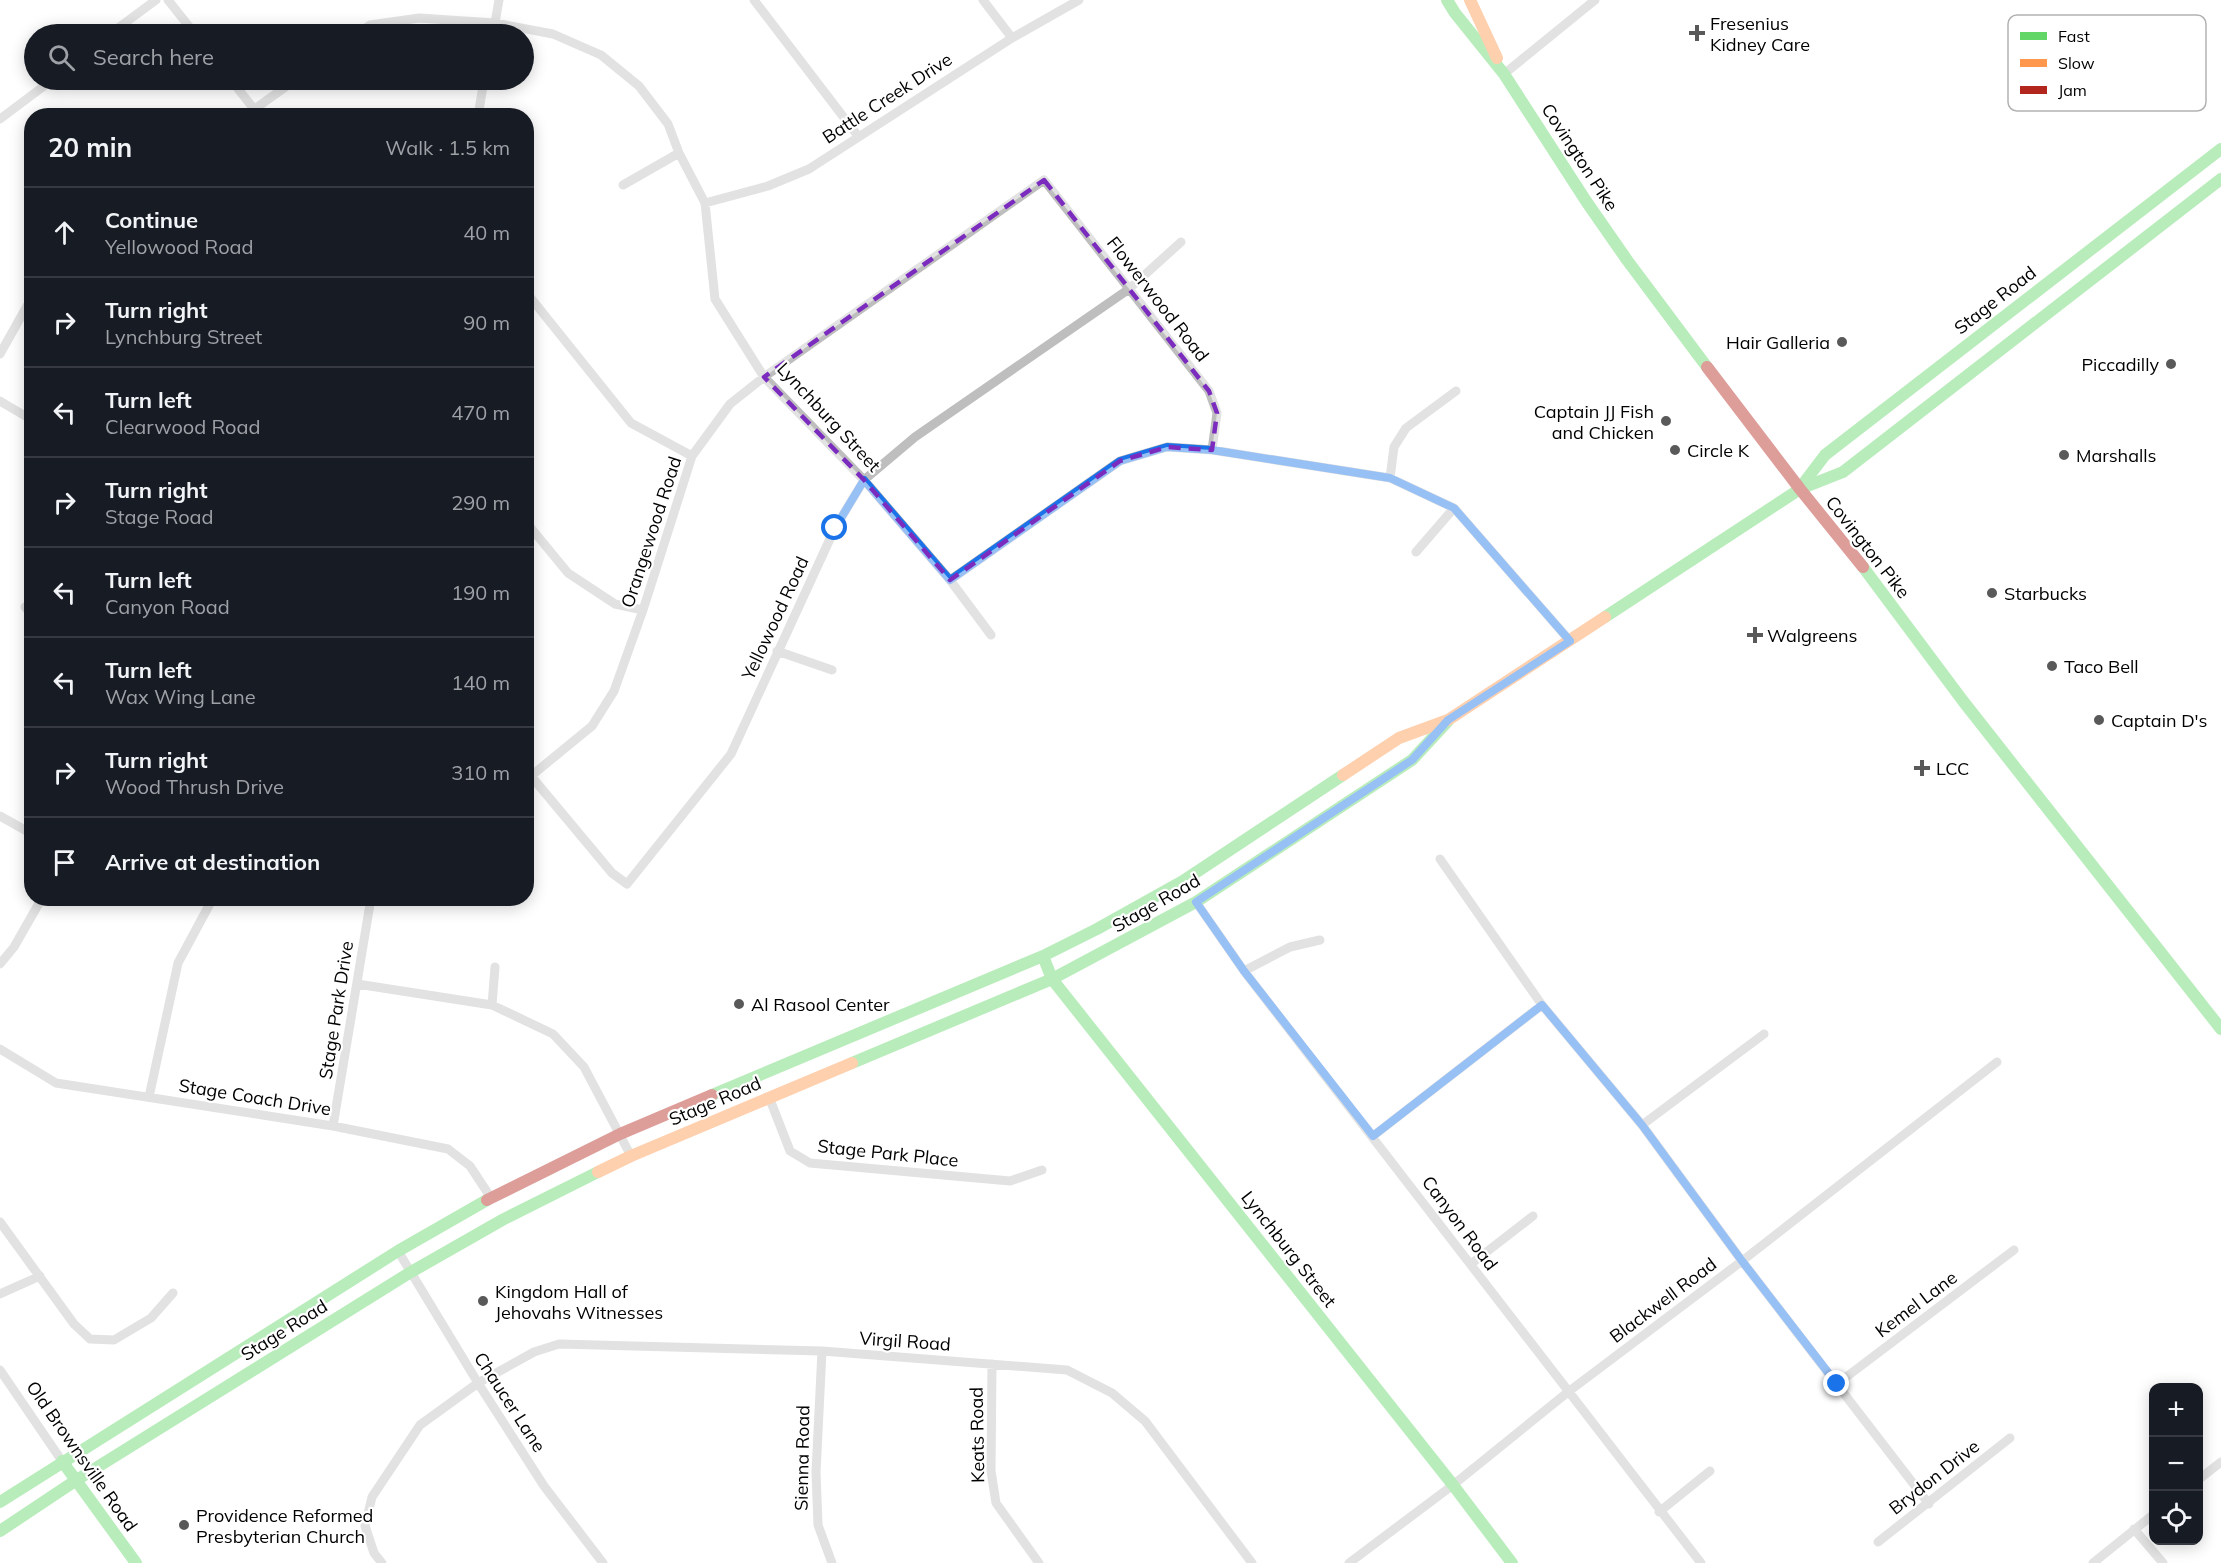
<!DOCTYPE html>
<html lang="en">
<head>
<meta charset="utf-8">
<style>
  body { margin:0; font-family:Mulish,sans-serif; background:#242831; color:#f1f3f6 }
  .controls { position:absolute; right:18px; bottom:18px; display:grid; overflow:hidden; border-radius:12px; box-shadow:0 3px 15px #0003 }
  .controls button { width:54px; height:54px; display:grid; place-items:center; padding:0; border:0; border-bottom:2px solid #363941; background:#171b24; color:#f1f3f6; font:30px sans-serif }
  .stop { position:absolute; width:18px; height:18px; margin:-14px; border:4px solid #1a73e8; border-radius:50%; background:#fff }
  .stop.end { background:#1a73e8; border-color:#fff; box-shadow:0 2px 6px #0008 }
  .list { margin:0; padding:0; list-style:none }
  h2 { display:flex; justify-content:space-between; align-items:center; height:78px; margin:0; padding:0 24px; font-size:26px }
  h2 small { font-size:20px; font-weight:400; color:#9ea1a6 }
  .list li { display:grid; grid-template-columns:39px 1fr auto; gap:18px; align-items:center; box-sizing:border-box; height:90px; padding:0 24px; border-top:2px solid #363941 }
  .list b { display:block; font-size:22px; white-space:nowrap }
  .list p { margin:0; font-size:20px; white-space:nowrap; color:#9ea1a6 }
  .list em { font-size:20px; font-style:normal; color:#9ea1a6 }
  .icon { flex:none; width:33px; height:33px; fill:none; stroke:currentColor; stroke-width:2; stroke-linecap:round; stroke-linejoin:round }
  .map { position:relative; flex:none; width:2221px; height:1563px; overflow:hidden }
  .search { position:absolute; background:#171b24; box-shadow:0 3px 15px #0003; left:24px; top:24px; width:510px; height:66px; display:flex; align-items:center; gap:15px; box-sizing:border-box; padding:0 21px; border-radius:33px; color:#9ea1a6; font-size:22px }
  .panel { position:absolute; background:#171b24; box-shadow:0 3px 15px #0003; left:24px; top:108px; width:510px; height:798px; border-radius:24px }
  .map>svg:first-child { display:block }
</style>
</head>
<body>
<div class="map">
<svg width="2221" height="1563" viewBox="0 0 2221 1563">
  <rect width="100%" height="100%" fill="#fff"/>
  <g fill="none" stroke-linecap="round" stroke-linejoin="round">
    <!-- street -->
    <path stroke="#bebebe" stroke-width="9" d="M168 0 195 34
      M754 0 858 136
      M983 0 1012 38
      M110 34 156 0
      M357 34 370 25 419 18 495 23 553 34 601 55 639 86 668 124 679 153 705 203 715 299 764 377 864 480 950 580 991 635
      M493 34 499 0
      M1504 74 1595 0
      M231 80 254 109
      M245 116 295 80
      M478 116 484 80
      M0 119 52 80
      M623 185 679 153
      M705 203 768 186 809 169 1012 38 1079 0
      M526 292 631 423 692 456
      M0 354 32 297
      M0 401 32 420
      M1390 478 1394 447 1406 428 1456 391
      M526 522 568 573 615 604 643 610
      M1416 552 1454 508
      M950 580 1120 461 1167 447 1212 450 1390 478 1454 508 1570 641
      M25 607 32 615
      M777 651 832 670
      M526 770 612 873 627 884 731 754 835 528 864 480 915 437 1129 289 1181 242
      M531 776 592 726 614 691 643 610 692 456 730 404 764 377 1044 180 1209 391 1217 413 1212 450
      M0 816 32 834
      M1440 859 1542 1005 1642 1125 1742 1261 1929 1504
      M1196 902 1244 971 1701 1563
      M0 964 14 947 42 898
      M1244 971 1290 947 1320 940
      M357 984 492 1005 553 1034 584 1067 631 1156
      M492 1005 495 967
      M0 1049 56 1083 333 1126 448 1149 470 1166 491 1198
      M149 1097 178 963 213 898
      M769 1097 790 1151 810 1163 1010 1181 1042 1170
      M1642 1125 1764 1034
      M333 1126 371 898
      M1373 1136 1542 1005
      M0 1222 74 1324 90 1339 114 1340 151 1318 173 1293
      M398 1251 478 1383 544 1486 603 1563
      M1471 1264 1533 1216
      M0 1294 40 1276
      M822 1351 816 1472 818 1525 832 1563
      M992 1364 991 1471 996 1503 1039 1563
      M0 1370 62 1461
      M1837 1384 2014 1250
      M2198 1480 2221 1462
      M1659 1512 1710 1471
      M2134 1529 2163 1563
      M1878 1542 2010 1438
      M382 1563 374 1553 365 1526 372 1497 420 1425 478 1383 534 1352 559 1344 822 1351 1067 1370 1112 1393 1145 1421 1252 1563
      M1349 1563 1453 1485 1568 1392 1742 1261 1997 1062
      M2093 1563 2154 1514"/>
    <!-- fast -->
    <path stroke="#63d668" stroke-width="12" d="M1447 0 1455 13 1504 74 1586 201 1627 260 1707 367
      M1800 488 1825 455 2221 149
      M1863 567 1963 701 2221 1029
      M1605 617 1800 489 1843 472 2221 179
      M1043 956 1052 979 1453 1485 1512 1563
      M852 1063 1052 979 1196 902 1412 760 1448 721
      M712 1095 1043 956 1097 929 1183 881 1343 775
      M62 1461 136 1563
      M0 1502 398 1251 487 1200
      M0 1531 75 1481 411 1272 504 1219 598 1172"/>
    <!-- slow -->
    <path stroke="#ff974d" stroke-width="12" d="M1470 0 1497 58
      M1343 775 1399 738 1448 720 1605 617
      M598 1172 631 1156 852 1063"/>
    <!-- jam -->
    <path stroke="#b3261e" stroke-width="12" d="M1707 367 1800 489 1863 567
      M487 1200 620 1134 712 1095"/>
  </g>
  <g fill="none" stroke-linecap="round" stroke-linejoin="round">
    <!-- route -->
    <path stroke="#1a73e8" stroke-width="8" d="M835 528 864 480 950 580 1120 461 1167 447 1212 450 1390 478 1454 508 1570 641 1448 720 1412 760 1196 902 1244 971 1373 1136 1542 1005 1642 1125 1742 1261 1837 1384"/>
  </g>
  <!-- marked area -->
  <path d="M0 0H2221V1563H0ZM1044 180 1209 391 1217 413 1212 450 1167 447 1120 461 950 580 864 480 764 377Z" fill="#fff" fill-opacity=".55" fill-rule="evenodd"/>
  <path fill="none" stroke="#7b2cbf" stroke-width="4.5" stroke-dasharray="12 8" stroke-linejoin="round" d="M1044 180 1209 391 1217 413 1212 450 1167 447 1120 461 950 580 864 480 764 377Z"/>
  <!-- markers -->
  <g fill="#595959" stroke="#fff" stroke-width="2">
    <path d="M1694 24h6v6h6v6h-6v6h-6v-6h-6v-6h6z"/>
    <circle cx="1842" cy="342" r="6"/>
    <circle cx="2171" cy="364" r="6"/>
    <circle cx="1666" cy="421" r="6"/>
    <circle cx="1675" cy="450" r="6"/>
    <circle cx="2064" cy="455" r="6"/>
    <circle cx="1992" cy="593" r="6"/>
    <path d="M1752 626h6v6h6v6h-6v6h-6v-6h-6v-6h6z"/>
    <circle cx="2052" cy="666" r="6"/>
    <circle cx="2099" cy="720" r="6"/>
    <path d="M1919 759h6v6h6v6h-6v6h-6v-6h-6v-6h6z"/>
    <circle cx="739" cy="1004" r="6"/>
    <circle cx="483" cy="1301" r="6"/>
    <circle cx="184" cy="1525" r="6"/>
  </g>
  <g text-anchor="middle" dominant-baseline="central" stroke-width="4.5" stroke-linejoin="round" paint-order="stroke">
    <!-- poi labels -->
    <g font-size="18" fill="#000" stroke="#fff" text-anchor="start">
      <text x="1710" y="23">Fresenius<tspan x="1710" dy="21">Kidney Care</tspan></text>
      <text x="1830" y="342" text-anchor="end">Hair Galleria</text>
      <text x="2159" y="364" text-anchor="end">Piccadilly</text>
      <text x="1654" y="411" text-anchor="end">Captain JJ Fish<tspan x="1654" dy="21">and Chicken</tspan></text>
      <text x="1687" y="450">Circle K</text>
      <text x="2076" y="455">Marshalls</text>
      <text x="2004" y="593">Starbucks</text>
      <text x="1767" y="635">Walgreens</text>
      <text x="2064" y="666">Taco Bell</text>
      <text x="2111" y="720">Captain D's</text>
      <text x="1936" y="768">LCC</text>
      <text x="751" y="1004">Al Rasool Center</text>
      <text x="495" y="1291">Kingdom Hall of<tspan x="495" dy="21">Jehovahs Witnesses</tspan></text>
      <text x="196" y="1515">Providence Reformed<tspan x="196" dy="21">Presbyterian Church</tspan></text>
    </g>
    <!-- street labels -->
    <g font-size="18" fill="#000" stroke="#fff">
      <text transform="translate(887 98) rotate(-33)">Battle Creek Drive</text>
      <text transform="translate(1580 157) rotate(57)">Covington Pike</text>
      <text transform="translate(1158 299) rotate(52)">Flowerwood Road</text>
      <text transform="translate(1995 300) rotate(-38)">Stage Road</text>
      <text transform="translate(829 417) rotate(47)">Lynchburg Street</text>
      <text transform="translate(651 532) rotate(-72)">Orangewood Road</text>
      <text transform="translate(1868 547) rotate(52)">Covington Pike</text>
      <text transform="translate(775 618) rotate(-65)">Yellowood Road</text>
      <text transform="translate(1156 903) rotate(-30)">Stage Road</text>
      <text transform="translate(336 1010) rotate(-81)">Stage Park Drive</text>
      <text transform="translate(255 1097) rotate(9)">Stage Coach Drive</text>
      <text transform="translate(715 1101) rotate(-23)">Stage Road</text>
      <text transform="translate(888 1153) rotate(6)">Stage Park Place</text>
      <text transform="translate(1460 1223) rotate(53)">Canyon Road</text>
      <text transform="translate(1289 1249) rotate(52)">Lynchburg Street</text>
      <text transform="translate(1663 1300) rotate(-37)">Blackwell Road</text>
      <text transform="translate(1916 1304) rotate(-37)">Kemel Lane</text>
      <text transform="translate(284 1330) rotate(-32)">Stage Road</text>
      <text transform="translate(905 1341) rotate(4)">Virgil Road</text>
      <text transform="translate(510 1402) rotate(57)">Chaucer Lane</text>
      <text transform="translate(977 1435) rotate(-91)">Keats Road</text>
      <text transform="translate(82 1456) rotate(55)">Old Brownsville Road</text>
      <text transform="translate(802 1458) rotate(-89)">Sienna Road</text>
      <text transform="translate(1934 1477) rotate(-38)">Brydon Drive</text>
    </g>
  </g>
  <!-- legend -->
  <rect x="2008" y="15" width="198" height="96" rx="9" fill="#fff" stroke="#b2b2b2" stroke-width="1.5"/>
  <rect x="2020" y="32" width="27" height="8" fill="#63d668"/>
  <rect x="2020" y="59" width="27" height="8" fill="#ff974d"/>
  <rect x="2020" y="86" width="27" height="8" fill="#b3261e"/>
  <g font-size="16" fill="#000">
    <text x="2058" y="42">Fast</text>
    <text x="2058" y="69">Slow</text>
    <text x="2058" y="96">Jam</text>
  </g>
</svg>
<div class="controls">
<button>+</button>
<button>−</button>
<button><svg class="icon" aria-label="locate" viewBox="0 0 24 24"><circle cx="12" cy="12" r="6"/><path d="M12 2v4M12 18v4M2 12h4M18 12h4"/></svg></button>
</div>
<div class="stop" style="left:835px;top:528px"></div>
<div class="stop end" style="left:1837px;top:1384px"></div>
<div class="search"><svg class="icon" aria-label="search" viewBox="0 0 24 24"><circle cx="10" cy="10" r="6"/><path d="M15 15l6 6"/></svg>Search here</div>
<section class="panel">
<h2>20 min<small>Walk · 1.5 km</small></h2>
<ul class="list">
<li><svg class="icon" aria-label="ahead" viewBox="0 0 24 24"><path d="M12 20V5M6 11l6-6 6 6"/></svg><div><b>Continue</b><p>Yellowood Road</p></div><em>40 m</em></li>
<li><svg class="icon" aria-label="right" viewBox="0 0 24 24"><path d="M7 20v-9h11M14 6l5 5-5 5"/></svg><div><b>Turn right</b><p>Lynchburg Street</p></div><em>90 m</em></li>
<li><svg class="icon" aria-label="left" viewBox="0 0 24 24"><path d="M17 20v-9H6M10 6l-5 5 5 5"/></svg><div><b>Turn left</b><p>Clearwood Road</p></div><em>470 m</em></li>
<li><svg class="icon" aria-label="right" viewBox="0 0 24 24"><path d="M7 20v-9h11M14 6l5 5-5 5"/></svg><div><b>Turn right</b><p>Stage Road</p></div><em>290 m</em></li>
<li><svg class="icon" aria-label="left" viewBox="0 0 24 24"><path d="M17 20v-9H6M10 6l-5 5 5 5"/></svg><div><b>Turn left</b><p>Canyon Road</p></div><em>190 m</em></li>
<li><svg class="icon" aria-label="left" viewBox="0 0 24 24"><path d="M17 20v-9H6M10 6l-5 5 5 5"/></svg><div><b>Turn left</b><p>Wax Wing Lane</p></div><em>140 m</em></li>
<li><svg class="icon" aria-label="right" viewBox="0 0 24 24"><path d="M7 20v-9h11M14 6l5 5-5 5"/></svg><div><b>Turn right</b><p>Wood Thrush Drive</p></div><em>310 m</em></li>
<li><svg class="icon" aria-label="arrive" viewBox="0 0 24 24"><path d="M6 21V4h12l-3 4 3 4H6"/></svg><div><b>Arrive at destination</b></div></li>
</ul>
</section>
</div>
</body>
</html>
